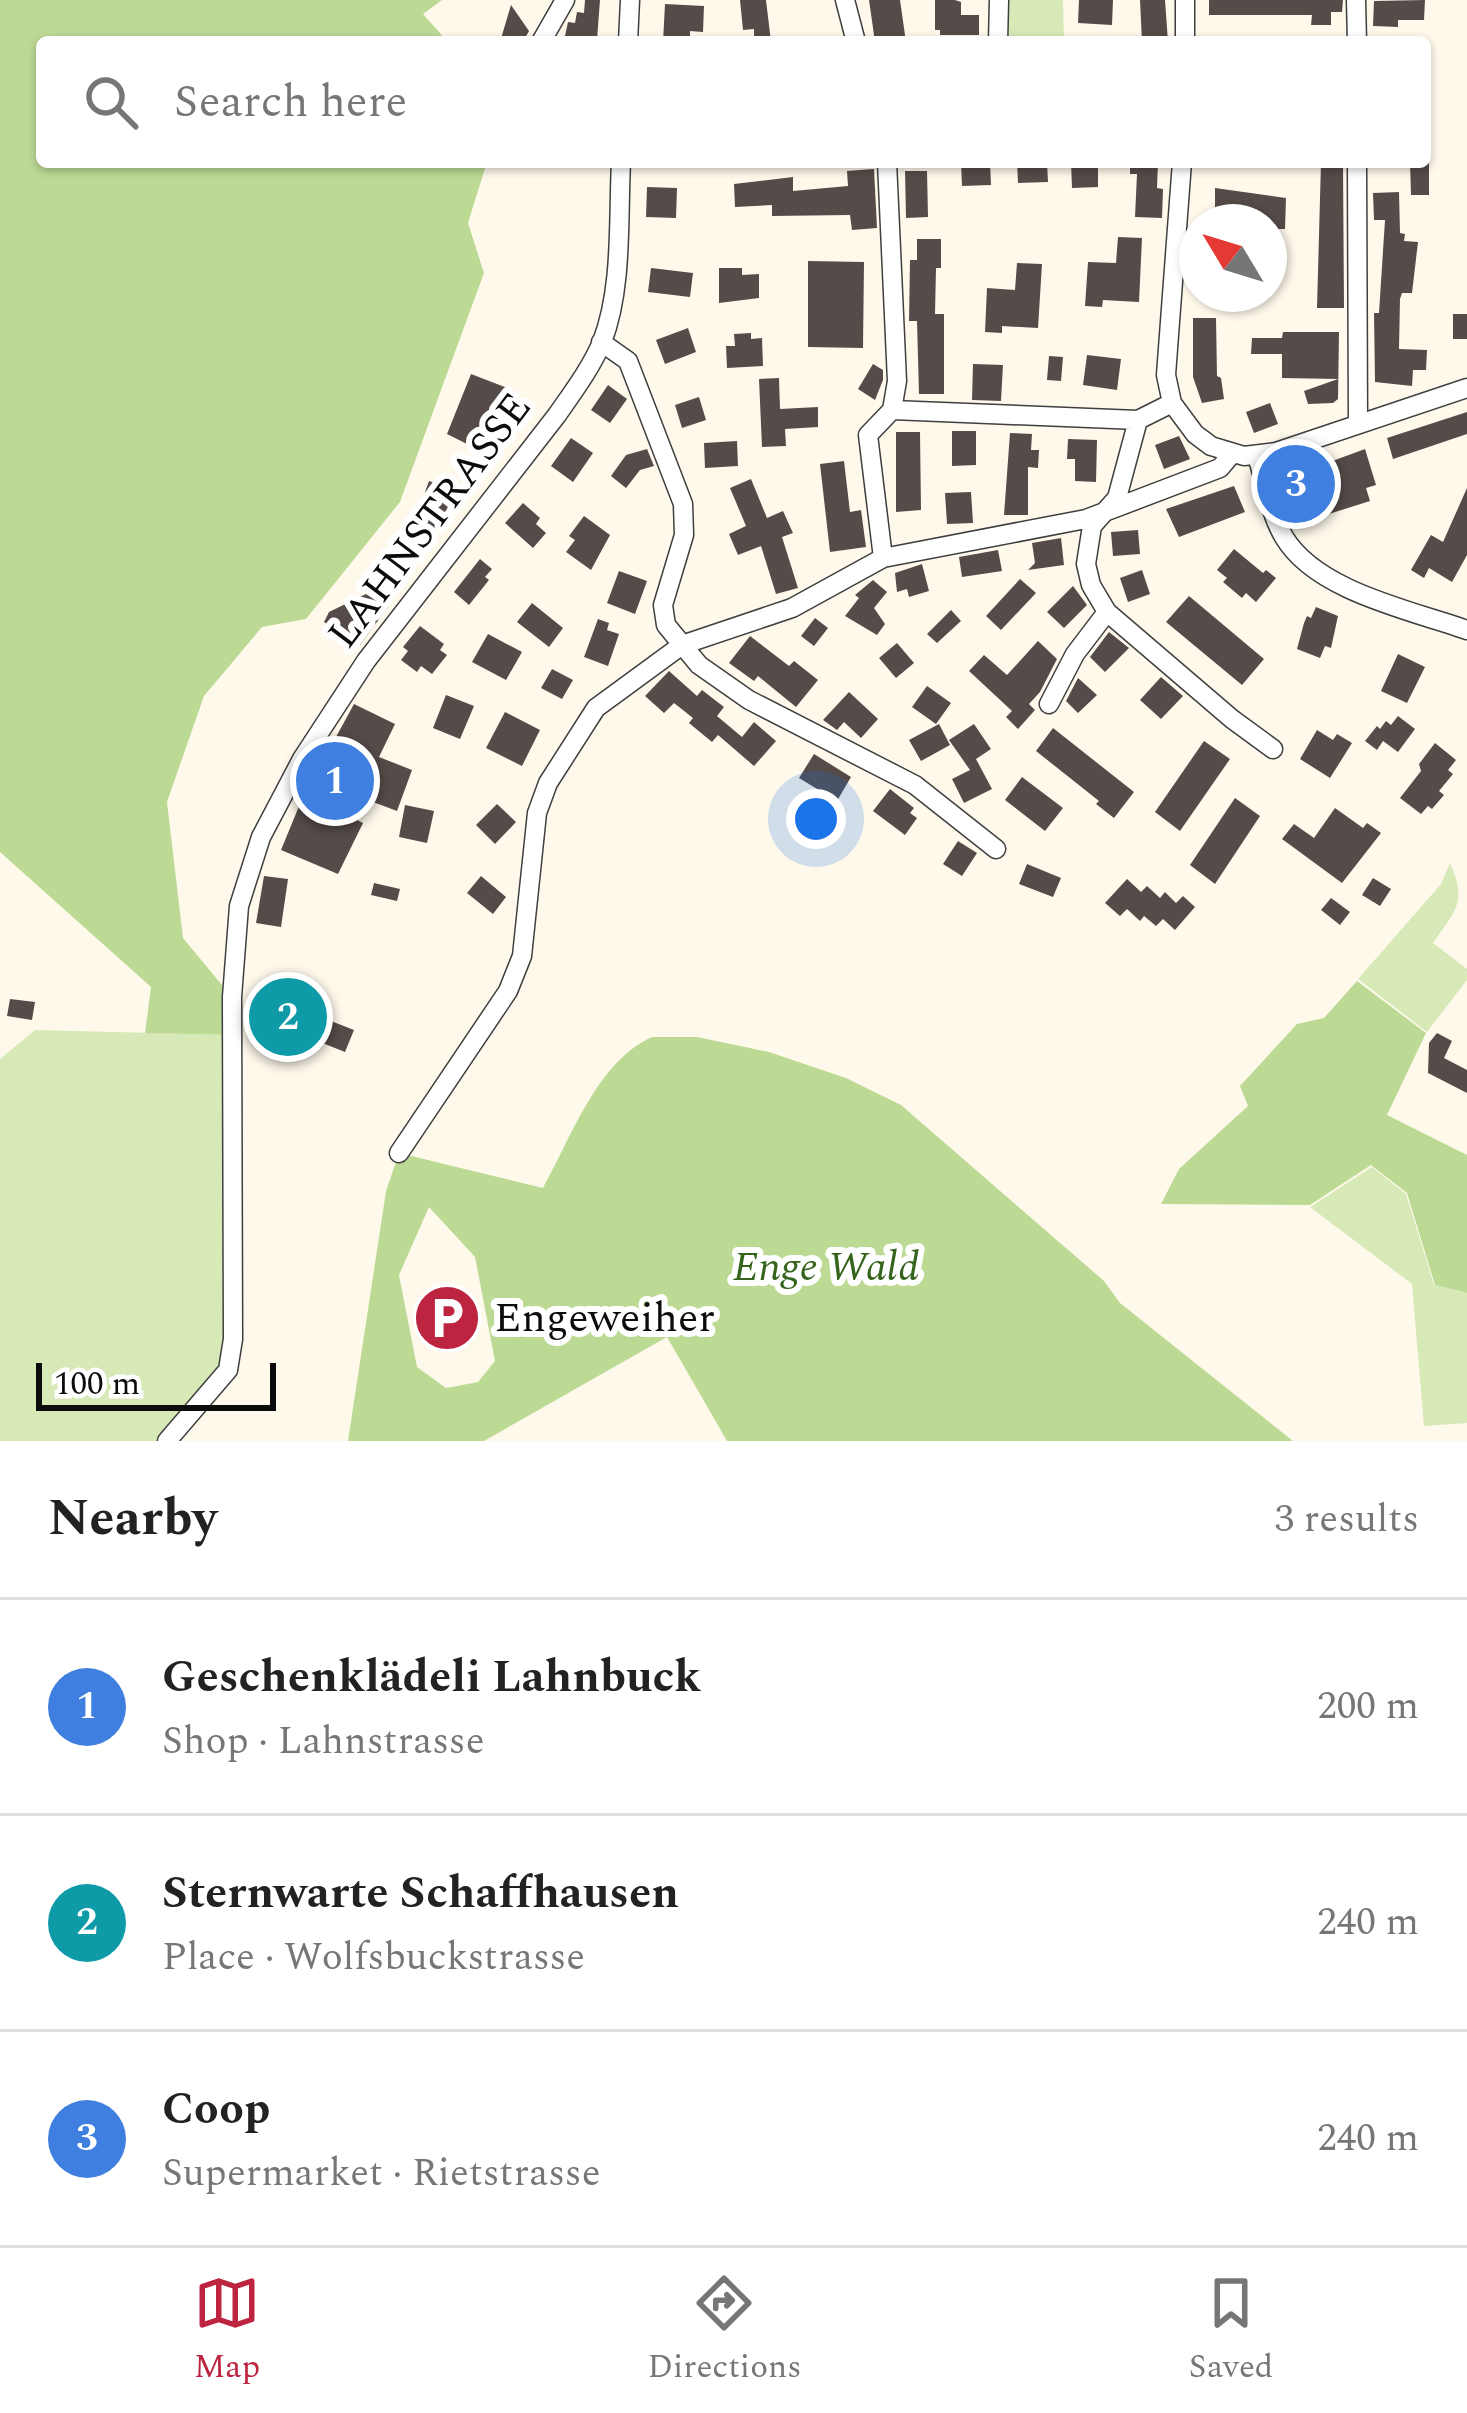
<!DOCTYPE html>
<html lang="en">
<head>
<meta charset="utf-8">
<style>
  body { margin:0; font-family:Spectral,serif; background:#f6f6f6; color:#222 }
  .compass { position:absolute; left:1179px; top:204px; width:108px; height:108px; border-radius:50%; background:#fff; box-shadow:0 3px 9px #0004; rotate:308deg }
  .scale { position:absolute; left:36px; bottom:30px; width:240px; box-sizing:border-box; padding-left:12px; border:6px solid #0c0c0c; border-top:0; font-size:33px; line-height:42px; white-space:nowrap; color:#0c0c0c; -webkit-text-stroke:9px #fff; paint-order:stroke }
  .you { position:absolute; left:816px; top:819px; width:42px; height:42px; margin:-30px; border:9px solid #fff; border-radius:50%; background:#1a73e8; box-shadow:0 0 0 18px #1a73e833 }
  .badge { display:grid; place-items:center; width:78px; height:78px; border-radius:50%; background:#bd2440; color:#fff; font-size:39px; font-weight:700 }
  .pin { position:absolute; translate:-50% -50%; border:6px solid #fff; box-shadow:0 3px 12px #0006 }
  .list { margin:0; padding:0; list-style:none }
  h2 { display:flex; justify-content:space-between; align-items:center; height:156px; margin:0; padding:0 48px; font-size:51px }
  h2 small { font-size:39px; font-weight:400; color:#767676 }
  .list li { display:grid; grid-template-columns:78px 1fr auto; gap:36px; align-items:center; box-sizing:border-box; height:216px; padding:0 48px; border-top:3px solid #e0e0e0 }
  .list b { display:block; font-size:45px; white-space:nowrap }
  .list p { margin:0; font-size:39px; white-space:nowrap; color:#767676 }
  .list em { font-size:39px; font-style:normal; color:#767676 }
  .icon { flex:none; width:66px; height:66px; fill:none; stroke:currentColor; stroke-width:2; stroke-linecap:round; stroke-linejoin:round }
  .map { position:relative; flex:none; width:1467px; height:1441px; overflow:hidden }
  .search { position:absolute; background:#fff; box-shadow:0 3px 9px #0004; left:36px; right:36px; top:36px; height:132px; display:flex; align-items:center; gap:30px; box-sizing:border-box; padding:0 42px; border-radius:12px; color:#767676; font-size:45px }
  .sheet { height:804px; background:#fff }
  nav { display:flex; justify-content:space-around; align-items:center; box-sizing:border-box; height:168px; border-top:3px solid #e0e0e0; background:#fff; font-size:33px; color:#767676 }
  nav a { display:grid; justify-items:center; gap:6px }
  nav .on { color:#bd2440 }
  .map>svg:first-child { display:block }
</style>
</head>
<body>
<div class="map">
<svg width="1467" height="1441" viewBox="0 0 1467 1441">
  <rect width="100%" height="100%" fill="#fff9ec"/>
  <!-- green -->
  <path fill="#d7e9b6" d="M1004 0H1063L1064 42H1004Z
    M1450 863C1467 901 1457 909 1433 943L1467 969V980L1427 1032 1358 979 1441 884Z
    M35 1030 234 1035 228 1370 167 1441H0V1059Z
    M1372 1167 1406 1194 1434 1285 1467 1293V1423L1424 1426 1412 1284 1310 1207Z"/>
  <!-- forest -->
  <path fill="#bdda95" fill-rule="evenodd" d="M0 0H442L423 14 448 42H42V162H487L468 223 484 273 400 502 306 619 262 627 204 696 167 802 183 938 232 997 234 1035 145 1033 151 987 0 852Z
    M1357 981 1426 1033 1387 1115 1467 1155V1293L1435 1285 1407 1193 1371 1165 1310 1205 1161 1204 1179 1169 1248 1106 1240 1086 1297 1024 1324 1018Z
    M652 1037H697L769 1052 846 1078 901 1105 1104 1281 1120 1303 1293 1441H727L667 1337 484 1441H348L386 1191 399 1153 543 1188C572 1136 597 1062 652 1037ZM429 1207 475 1257 495 1361 478 1382 446 1388 417 1367 399 1275Z"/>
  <!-- building -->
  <path fill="#554c49" d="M585 0H600L597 40 565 36 568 22 575 23 577 12 584 13Z
    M740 0H766L771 42H754V29L743 30Z
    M869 0H900L906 42H875Z
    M935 0H955L961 2V15H979V35H940V30H935Z
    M1079 0H1113L1112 25 1078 23Z
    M1140 0H1165L1168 42H1142Z
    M1209 0H1343L1342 12H1331V25H1311L1312 15H1209Z
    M1425 0 1424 20H1398V27L1373 26 1374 1Z
    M665 4 704 6 703 32 690 31V42H663Z
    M511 5 529 31 523 42H500Z
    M961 162H990L991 185 962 186Z
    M1017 162H1047L1048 182 1018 183Z
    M1071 162H1098V187L1072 188Z
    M1130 162H1158L1157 188 1163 189 1162 218 1135 217 1137 174H1130Z
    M1321 162H1343L1344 308H1317Z
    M1410 162H1429V195H1411Z
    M874 169 877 228 852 230 850 215 772 216V205L735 207 734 184 793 177V191L848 186 847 171Z
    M905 171H927L928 217 906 218Z
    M647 187 677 188 676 218 646 217Z
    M1215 188 1286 198 1285 229H1269V222H1215Z
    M1399 192 1400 233 1405 234 1404 241 1418 242 1412 293H1402L1400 299 1399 349 1427 350 1426 370H1413L1412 386 1375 382 1374 313H1379L1385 220H1374L1373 193Z
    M1118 237 1142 238 1139 302 1103 300 1102 307 1085 306 1088 262 1116 263Z
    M917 239H941V268H936L935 314H944V394H919L917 321H909L910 260H917Z
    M808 261 864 262 863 348 808 347Z
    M1017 263 1042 264 1038 328 1002 326V333L985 332 987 288 1015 290Z
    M651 268 693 273 690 297 648 292Z
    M719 268H742V275L759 274V298L719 303Z
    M1453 314H1467V339H1453Z
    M1193 318H1216L1217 376 1221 378 1224 399 1202 403 1193 377Z
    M688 328 696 352 665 364 656 340Z
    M1283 332H1339L1338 399 1333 403 1308 404 1304 391 1338 379 1282 378V354H1251L1252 338H1282Z
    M751 333V339L762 338 763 366 727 368 726 346H735L734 334Z
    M1087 355 1121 359 1117 390 1083 385Z
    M1049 356 1063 357 1061 381 1047 380Z
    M873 364 883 370V380L875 400 858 389Z
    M973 364 1003 365 1001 401 972 400Z
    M471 374 515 391 507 412 491 405 481 430 490 434 483 452 447 434Z
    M779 378 780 409 818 407V427L785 429 786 446 762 447 759 379Z
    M608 385 627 399 610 423 591 410Z
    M699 397 706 420 682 428 675 405Z
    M1270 403 1278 424 1254 433 1246 412Z
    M1467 412V434L1393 459 1387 438Z
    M952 431H976V465L952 466Z
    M896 432H920L921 510 896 512Z
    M1010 433 1032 434 1031 450H1039L1038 468 1028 467V515H1004Z
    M1179 436 1190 459 1164 469 1155 445Z
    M571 438 593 453 573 482 551 466Z
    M1068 439 1097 440 1096 482 1075 481V459H1067Z
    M737 441 738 466 705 468 704 443Z
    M647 449 654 466 640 470 626 488 611 476 626 455Z
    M1365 449 1376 485 1366 488 1370 501 1294 525 1278 481Z
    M844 461 850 512 861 510 866 547 830 552 820 464Z
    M751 479 767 518 783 511 793 533 782 537 798 588 776 594 761 546 738 555 729 534 746 526 730 488Z
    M429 481 456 491 436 530 414 522Z
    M1234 486 1245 512 1179 537 1166 509Z
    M1467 488V555L1452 582 1429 568 1424 578 1411 570 1431 535 1443 542Z
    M971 492 973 523 947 524 945 493Z
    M523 503 540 518 536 524 546 533 533 548 505 523Z
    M584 516 610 535 591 570 566 552 575 540 569 536Z
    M1138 530 1140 554 1113 556 1111 532Z
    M1061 538 1064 565 1028 570 1035 563 1032 543Z
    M1234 549 1263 573 1266 570 1276 578 1256 602 1246 593 1242 598 1223 582 1227 578 1217 570Z
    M998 550 1002 571 962 577 959 557Z
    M480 559 492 569 485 577 489 580 469 605 454 592Z
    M922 564 929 591 909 597 907 589 897 592 895 573Z
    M1142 570 1150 594 1128 602 1120 578Z
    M619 571 647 581 635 614 607 603Z
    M1020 579 1036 593 1001 630 986 616Z
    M873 580 887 592 874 608 885 624 877 635 845 616 859 598 855 595Z
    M1073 586 1087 605 1064 628 1047 612Z
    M366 594 375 600 380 594 391 603 360 645 324 622 329 612Z
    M1189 596 1264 659 1242 685 1166 622Z
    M532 603 563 628 549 647 517 622Z
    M1316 607 1338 616 1331 648 1325 646 1320 658 1297 649 1304 623 1307 616 1311 618Z
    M951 610 961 621 937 643 927 634Z
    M815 618 828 628 814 646 801 636Z
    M598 619 609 623 607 630 619 634 608 666 584 657Z
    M420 626 444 644 440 650 447 655 432 674 421 666 417 672 401 660 408 651 403 647Z
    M1109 632 1129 648 1105 672 1090 657Z
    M488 634 522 652 506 680 472 662Z
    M750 636 789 666 794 661 818 680 796 707 758 676 754 681 729 663Z
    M1038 641 1057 659 1040 692 1029 704 1035 710 1018 729 1006 717 1012 711 969 671 984 655 1007 675Z
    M897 643 914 663 896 678 879 658Z
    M1398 654 1425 667 1407 703 1381 691Z
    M552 669 573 680 562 699 541 688Z
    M669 671 697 696 702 690 724 707 717 716 742 737 754 722 776 741 754 766 718 735 712 742 689 723 693 718 674 703 664 713 645 696Z
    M1161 677 1183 696 1161 719 1140 700Z
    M1078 678 1097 695 1078 713 1066 701Z
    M927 686 951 703 936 724 912 707Z
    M849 692 878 719 861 738 844 722 837 730 823 720Z
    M446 695 474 706 460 739 433 728Z
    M354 704 395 724 379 757 412 770 397 811 336 788 352 745 336 737Z
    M505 712 540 730 522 766 486 748Z
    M1398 716 1415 729 1398 752 1383 741 1377 750 1365 741 1377 726 1380 729 1386 721 1391 725Z
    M939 724 950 745 921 761 909 740Z
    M974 724 991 749 976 759 992 789 964 803 952 779 970 770 949 740Z
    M1053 728 1134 792 1114 818 1096 804 1099 801 1036 751Z
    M1317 730 1333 740 1337 734 1352 743 1330 778 1300 759Z
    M1204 741 1230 759 1180 831 1155 812Z
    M1435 743 1456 760 1448 770 1453 774 1439 791 1444 795 1432 809 1428 806 1421 814 1400 798 1421 771 1419 764Z
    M814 754 851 777 837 801 799 778Z
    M1022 777 1063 808 1045 831 1005 800Z
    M890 789 914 808 910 813 917 818 905 835 873 811Z
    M1235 798 1260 816 1215 884 1190 865Z
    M302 799 328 809 329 806 363 823 338 874 281 850Z
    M497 804 516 822 495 844 476 825Z
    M405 805 434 811 427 843 399 837Z
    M1335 808 1363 828 1367 823 1381 833 1342 883 1282 839 1294 824 1314 838Z
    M958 841 977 853 962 876 943 864Z
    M1027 864 1061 878 1053 897 1019 884Z
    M264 876 288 879 281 927 256 923Z
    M481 876 506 897 493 914 467 893Z
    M1373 878 1391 889 1380 906 1362 895Z
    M1127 879 1141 892 1147 886 1160 898 1165 892 1176 903 1183 896 1195 907 1175 930 1163 919 1156 926 1144 916 1140 921 1127 909 1120 916 1105 903Z
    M374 883 400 889 397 901 371 895Z
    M1331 898 1350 912 1340 925 1321 910Z
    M270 997 354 1030 345 1052 262 1019Z
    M10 999 35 1002 32 1020 7 1016Z
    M1437 1033 1452 1041 1444 1058 1467 1070V1093L1428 1073 1429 1043Z"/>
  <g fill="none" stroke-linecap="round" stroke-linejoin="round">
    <!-- minor casing -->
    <g stroke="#3f3f3f" stroke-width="21">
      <path id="minor" d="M845 0 856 42
        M1356 0 1357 42
        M541 42 565 0
        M628 42 630 0
        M998 42 999 0
        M1185 42V0
        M1182 162 1166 375 1172 403 1195 434 1211 446 1244 456 1276 452 1467 388
        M1357 162 1358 424
        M601 342 628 361 683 504 684 535 663 605 666 625 699 665 749 700 915 785 996 849
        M892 410 1138 420 1172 403
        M1138 420 1117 498 1092 526 1086 564 1091 585 1107 612 1232 719 1273 749
        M1257 456C1265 481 1270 514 1284 537 1316 591 1410 610 1467 630
        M883 558 868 435 892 410 897 381 887 162
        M1049 704 1075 654 1107 612
        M399 1153 508 991 522 956 537 813 548 783 596 708 682 645 792 608 883 558 1086 519 1220 468 1232 454
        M167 1441 228 1370 233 1339 232 997 239 906 261 837 302 759 366 661 557 415C573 392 591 368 602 342 623 288 618 219 621 162"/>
    </g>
    <!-- minor -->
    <use href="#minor" stroke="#fff" stroke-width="18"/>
  </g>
  <!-- icons -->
  <defs>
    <g id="parking-disc" transform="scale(3.45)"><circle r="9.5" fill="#bd2440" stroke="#fff"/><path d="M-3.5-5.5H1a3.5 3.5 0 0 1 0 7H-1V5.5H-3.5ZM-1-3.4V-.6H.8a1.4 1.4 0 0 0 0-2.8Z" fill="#fff"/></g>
  </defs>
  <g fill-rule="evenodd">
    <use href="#parking-disc" x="447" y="1318"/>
  </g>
  <g text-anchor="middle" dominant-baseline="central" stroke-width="12" stroke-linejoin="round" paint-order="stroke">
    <!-- street labels -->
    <g font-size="42" fill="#0c0c0c" stroke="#fff">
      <text transform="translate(430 521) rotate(-53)">LAHNSTRASSE</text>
    </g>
    <!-- park labels -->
    <g font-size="42" font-style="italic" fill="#35641d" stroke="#fff">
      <text x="826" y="1267">Enge Wald</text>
    </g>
    <!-- poi labels -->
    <g font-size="42" fill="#0c0c0c" stroke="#fff" text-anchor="start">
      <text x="494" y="1318">Engeweiher</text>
    </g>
  </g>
</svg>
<svg class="compass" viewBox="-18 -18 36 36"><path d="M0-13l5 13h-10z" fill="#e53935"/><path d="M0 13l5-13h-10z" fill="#767676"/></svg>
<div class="scale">100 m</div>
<div class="you"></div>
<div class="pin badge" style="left:335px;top:781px;background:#3f7fe0">1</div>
<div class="pin badge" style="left:288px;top:1017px;background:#0f9aa8">2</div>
<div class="pin badge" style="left:1296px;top:484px;background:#3f7fe0">3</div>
<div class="search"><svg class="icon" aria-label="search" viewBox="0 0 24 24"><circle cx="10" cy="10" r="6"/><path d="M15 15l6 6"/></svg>Search here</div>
</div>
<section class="sheet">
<h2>Nearby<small>3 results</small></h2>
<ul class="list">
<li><span class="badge" style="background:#3f7fe0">1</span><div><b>Geschenklädeli Lahnbuck</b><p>Shop · Lahnstrasse</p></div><em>200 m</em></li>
<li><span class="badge" style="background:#0f9aa8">2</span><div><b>Sternwarte Schaffhausen</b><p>Place · Wolfsbuckstrasse</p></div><em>240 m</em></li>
<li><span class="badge" style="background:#3f7fe0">3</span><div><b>Coop</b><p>Supermarket · Rietstrasse</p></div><em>240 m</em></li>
</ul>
</section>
<nav>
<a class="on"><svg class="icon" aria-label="map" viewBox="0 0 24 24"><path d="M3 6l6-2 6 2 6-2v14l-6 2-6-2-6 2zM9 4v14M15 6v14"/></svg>Map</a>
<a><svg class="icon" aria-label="directions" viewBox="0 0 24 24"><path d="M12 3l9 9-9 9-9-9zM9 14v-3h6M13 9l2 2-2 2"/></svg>Directions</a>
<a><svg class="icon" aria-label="saved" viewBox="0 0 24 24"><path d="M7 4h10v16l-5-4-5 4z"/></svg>Saved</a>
</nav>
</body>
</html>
